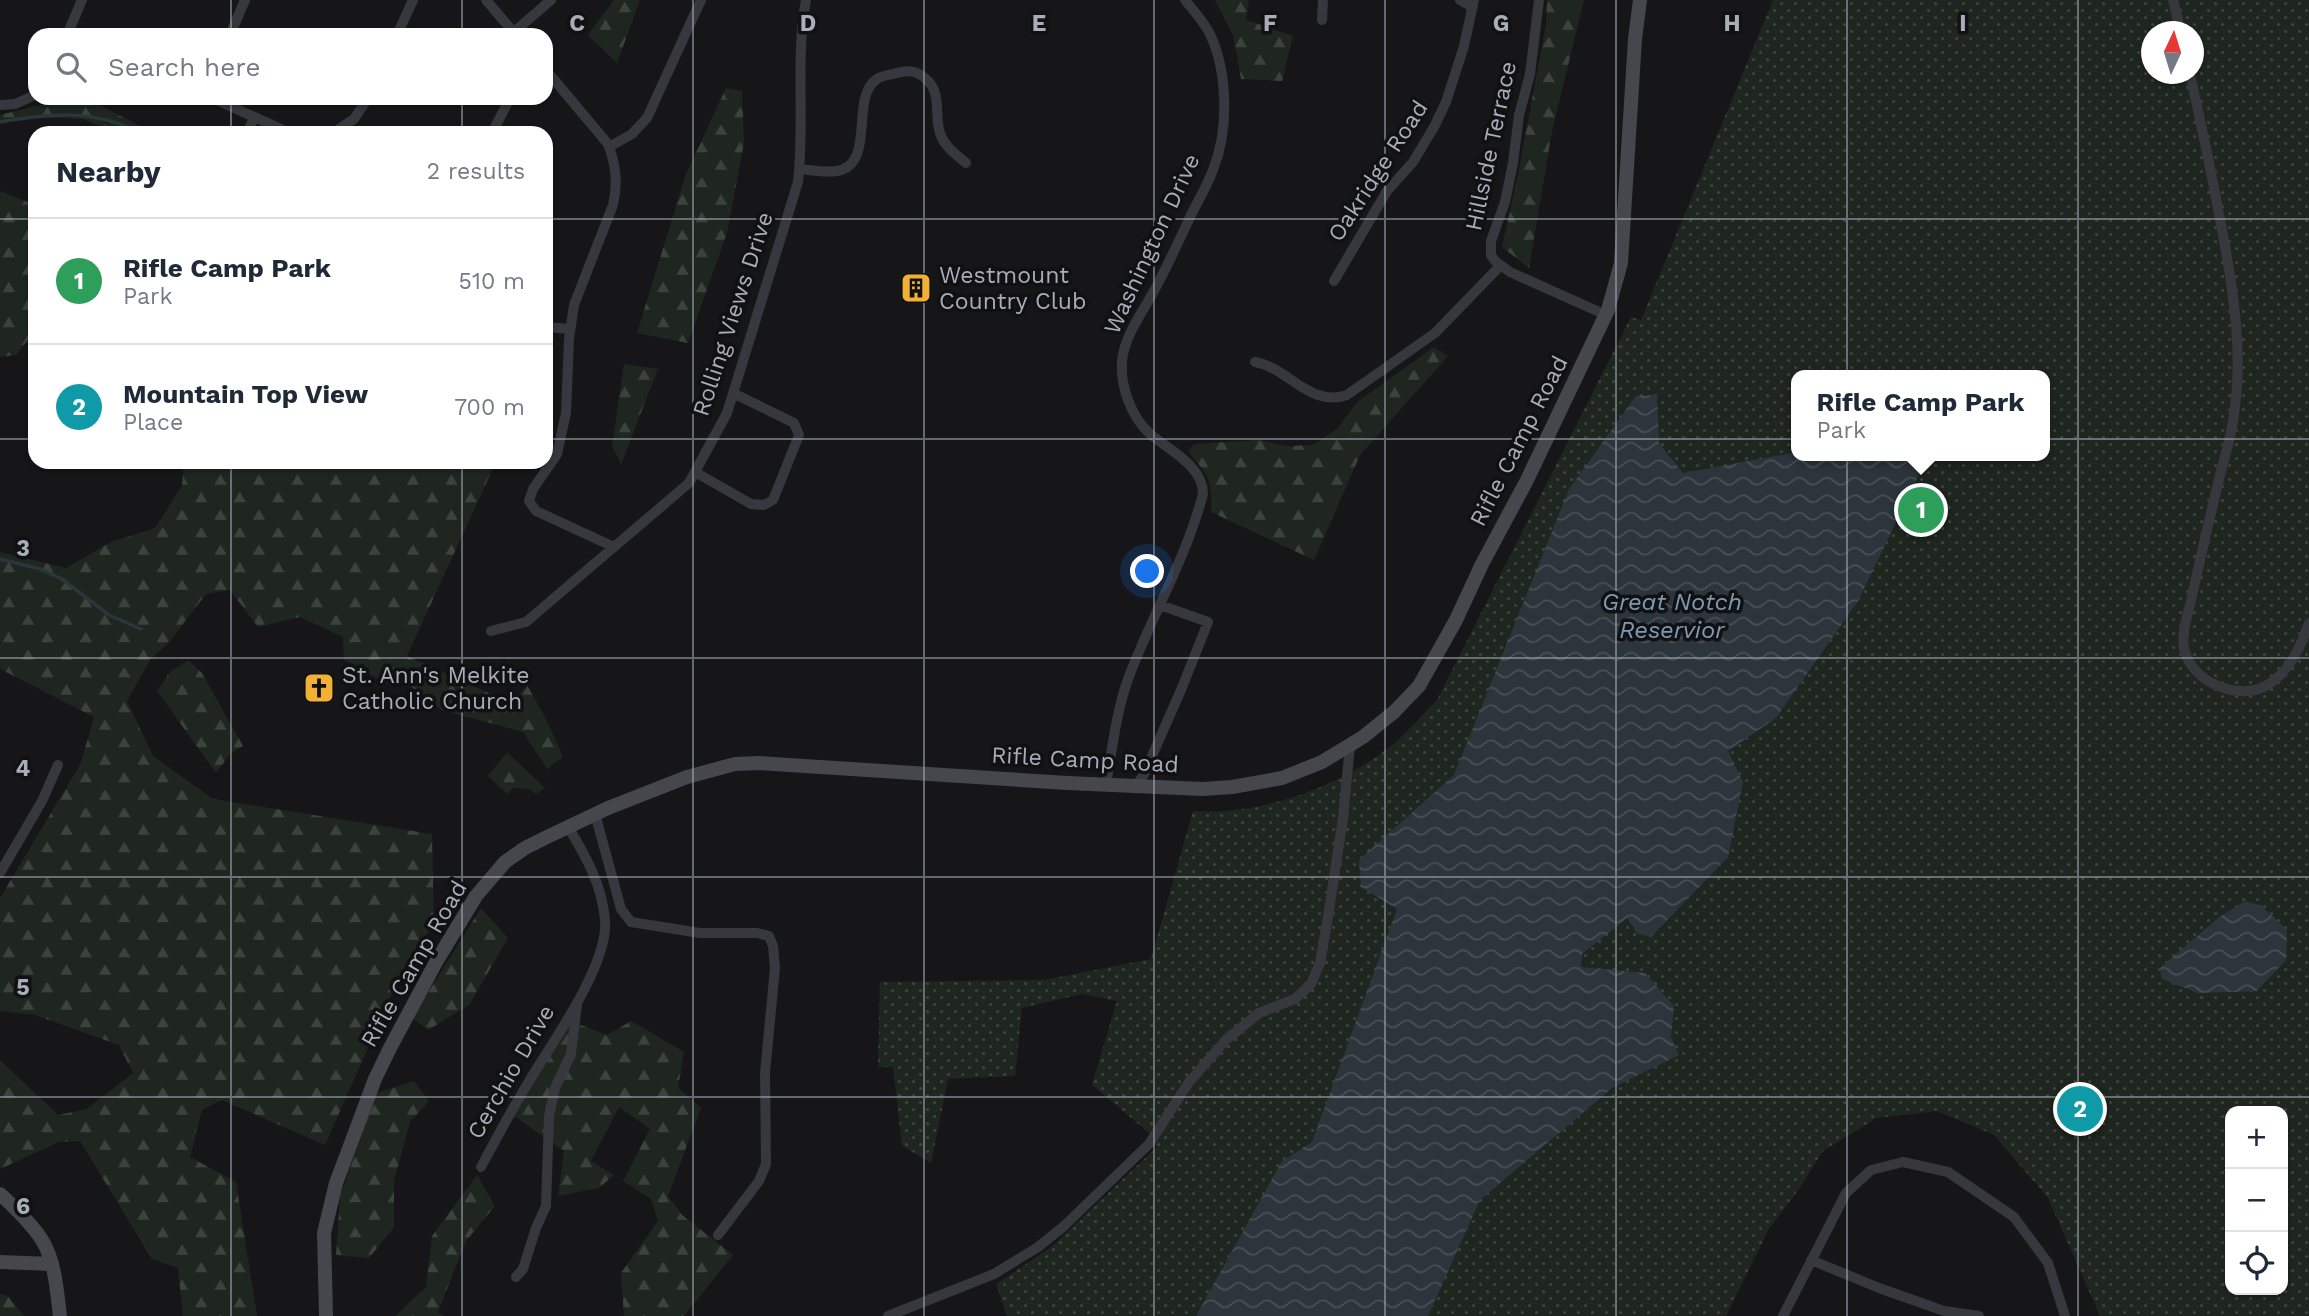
<!DOCTYPE html>
<html lang="en">
<head>
<meta charset="utf-8">
<style>
  body { margin:0; font-family:"Work Sans",sans-serif; background:#f6f6f7; color:#1f2937 }
  .controls { position:absolute; right:21px; bottom:21px; display:grid; overflow:hidden; border-radius:14px; box-shadow:0 2px 5px #0004 }
  .controls button { width:63px; height:63px; display:grid; place-items:center; padding:0; border:0; border-bottom:2px solid #e0e1e3; background:#fff; color:#1f2937; font:35px sans-serif }
  .compass { position:absolute; left:2141px; top:21px; width:63px; height:63px; border-radius:50%; background:#fff; box-shadow:0 2px 5px #0004; rotate:4deg }
  .you { position:absolute; left:1148px; top:572px; width:24px; height:24px; margin:-18px; border:5px solid #fff; border-radius:50%; background:#1a73e8; box-shadow:0 0 0 10px #1a73e833 }
  .badge { display:grid; place-items:center; width:46px; height:46px; border-radius:50%; background:#db2777; color:#fff; font-size:23px; font-weight:700 }
  .pin { position:absolute; translate:-50% -50%; border:4px solid #fff; box-shadow:0 2px 7px #0006 }
  .popup { position:absolute; left:1791px; top:370px; width:259px; height:91px; box-sizing:border-box; display:grid; place-content:center; border-radius:14px; background:#fff; filter:drop-shadow(0 2px 5px #0005); font-size:23px; white-space:nowrap; color:#747a83 }
  .popup b { font-size:26px; color:#1f2937 }
  .popup::after { content:''; position:absolute; left:50%; top:100%; margin-left:-14px; border:14px solid transparent; border-top-color:#fff }
  .list { margin:0; padding:0; list-style:none }
  h2 { display:flex; justify-content:space-between; align-items:center; height:91px; margin:0; padding:0 28px; font-size:30px }
  h2 small { font-size:23px; font-weight:400; color:#747a83 }
  .list li { display:grid; grid-template-columns:46px 1fr auto; gap:21px; align-items:center; box-sizing:border-box; height:126px; padding:0 28px; border-top:2px solid #e0e1e3 }
  .list b { display:block; font-size:26px; white-space:nowrap }
  .list p { margin:0; font-size:23px; white-space:nowrap; color:#747a83 }
  .list em { font-size:23px; font-style:normal; color:#747a83 }
  .icon { flex:none; width:38px; height:38px; fill:none; stroke:currentColor; stroke-width:2; stroke-linecap:round; stroke-linejoin:round }
  .map { position:relative; flex:none; width:2309px; height:1316px; overflow:hidden }
  .search { position:absolute; background:#fff; box-shadow:0 2px 5px #0004; left:28px; top:28px; width:525px; height:77px; display:flex; align-items:center; gap:18px; box-sizing:border-box; padding:0 24px; border-radius:21px; color:#747a83; font-size:26px }
  .panel { position:absolute; background:#fff; box-shadow:0 2px 5px #0004; left:28px; top:126px; width:525px; height:343px; border-radius:21px }
  .map>svg:first-child { display:block }
</style>
</head>
<body>
<div class="map">
<svg width="2309" height="1316" viewBox="0 0 2309 1316">
  <defs>
    <pattern id="forest-firs" width="22" height="20" patternUnits="userSpaceOnUse" patternTransform="scale(1.75)"><rect width="22" height="20" fill="#1e261f"/><path d="M5 1l3.5 6h-7zM16 11l3.5 6h-7z" fill="#3c433d"/></pattern>
    <pattern id="park-dots" width="8" height="8" patternUnits="userSpaceOnUse" patternTransform="scale(1.75)"><rect width="8" height="8" fill="#1e261f"/><path d="M2 2h.1M6 6h.1" fill="none" stroke="#3c433d" stroke-width="1.8" stroke-linecap="round"/></pattern>
    <pattern id="water-waves" width="16" height="10" patternUnits="userSpaceOnUse" patternTransform="scale(1.75)"><rect width="16" height="10" fill="#2c353c"/><path d="M0 5q4-4 8 0t8 0" fill="none" stroke="#485056"/></pattern>
  </defs>
  <rect width="100%" height="100%" fill="#161618"/>
  <!-- forest -->
  <path fill="url(#forest-firs)" d="M614 0H640L617 63 588 35Z
    M1215 0H1249L1246 20 1293 36 1282 81 1241 79 1233 35Z
    M1547 0H1584L1552 131 1529 268 1502 247 1519 169 1546 25Z
    M726 88 742 91 744 143 727 233 688 343 637 333 686 174Z
    M48 103 98 104 153 133H114L83 119 46 117 0 122V115Z
    M0 191 35 205V331L16 355 0 357Z
    M1434 347 1448 356 1360 455 1314 560 1211 512C1213 480 1208 475 1188 451L1194 444 1258 440 1288 446 1313 445 1338 428 1357 402Z
    M624 364 658 369 621 464 612 446Z
    M184 462H496L407 656 513 704 527 685 546 719 563 757 547 769 523 732 442 710 397 676 387 684 344 660 343 637 300 617 258 627 230 590 206 594 170 641 150 660 127 701 153 756 213 799 432 834 434 921 392 993 325 1145 222 1100 202 1110 190 1157 236 1182 257 1316H183L178 1268 152 1259 80 1141 59 1142 0 1169V1060L58 1115 87 1109 133 1073 119 1045 35 1015 0 1011V898L81 763 94 717 0 669V552L66 568 111 542 155 528 182 486Z
    M188 660 202 673 243 746 231 753 216 773 157 691 170 672Z
    M507 752 545 788 536 794 529 789 513 788 507 794 488 776Z
    M481 908 508 938 469 1005 428 1030 412 1018Z
    M571 1021 607 1035 631 1021 684 1052 678 1088 701 1108 668 1196 682 1215 733 1255 684 1316H624L621 1273 658 1221 651 1199 623 1181 650 1129 619 1107 591 1161 614 1175 599 1188 558 1196 564 1151 513 1115Z
    M414 1081 429 1101 410 1122 394 1181V1227L369 1258 336 1255 340 1196 377 1093Z
    M477 1175 495 1206 466 1241 438 1312 444 1316H395L426 1287 432 1236Z
    M0 1294 8 1296 24 1316H0Z"/>
  <!-- park -->
  <path fill="url(#park-dots)" fill-rule="evenodd" d="M1773 0H2309V1316H2100L2048 1198 1994 1135 1937 1111 1877 1118 1823 1151 1799 1189 1769 1229 1726 1316H1007L996 1284 1050 1248 1157 1147 1149 1133 1092 1085 1117 1001 1082 994 1022 1008 1015 1076 948 1079 931 1163 902 1146 893 1067H878L880 982 1044 980 1151 959 1193 811C1261 816 1343 786 1396 742 1410 729 1423 714 1437 700L1631 317 1641 320ZM2152 32H2194V74H2152ZM1797 375H2045V456H1797ZM2230 1111H2283V1290H2230Z"/>
  <!-- water -->
  <path fill="url(#water-waves)" d="M1657 395 1659 443 1683 473 1797 452V456H1928L1858 601 1776 718 1728 751 1743 782 1728 857 1651 937 1637 933 1627 918 1582 954 1581 967 1645 973 1674 1006 1671 1037 1679 1055 1612 1088 1480 1200 1428 1316H1196L1282 1161 1312 1142 1397 909 1361 887 1359 860 1454 775 1569 489 1636 396Z
    M2245 901 2262 906 2287 930 2286 960 2257 991 2198 993 2162 979 2160 968 2218 918Z"/>
  <g fill="none" stroke-linecap="round" stroke-linejoin="round">
    <!-- stream -->
    <path stroke="#2c353c" stroke-width="3.5" d="M0 122C52 113 93 109 141 133
      M0 559 40 569 62 579 109 615 141 629"/>
    <!-- street -->
    <path stroke="#37383d" stroke-width="10" d="M486 0 516 35
      M1460 0 1473 7
      M1539 0 1530 74 1519 115 1513 163 1505 202 1491 241V255L1495 261 1510 272 1606 315
      M2173 0 2181 32
      M1322 20 1323 0
      M514 32 551 0
      M67 35 82 0
      M230 35 245 0
      M397 35 413 0
      M546 70 608 144C616 165 618 183 613 205L574 305 569 339 566 413 557 454 533 489 529 501 536 511 614 547
      M2190 74C2202 127 2213 181 2223 235 2234 294 2243 354 2234 414 2232 433 2226 453 2221 471 2211 513 2201 554 2192 596 2189 611 2181 632 2184 648 2190 682 2240 703 2269 684 2290 671 2301 646 2309 623
      M212 98 290 133
      M0 105 15 104 35 95
      M247 133 254 118
      M333 133 354 119 368 98
      M492 133 510 98
      M609 147 632 134 647 118 701 0
      M800 169C811 170 826 173 837 171 877 164 849 97 877 79 881 76 889 75 893 74 906 70 916 69 927 80 943 95 933 118 941 136 946 148 957 155 966 163
      M1334 281 1387 191 1413 162 1434 127 1446 102 1464 46 1474 0
      M546 327 570 329
      M1255 362C1289 368 1310 408 1347 395L1435 333 1500 266
      M695 472 751 504 764 505 773 500 799 435 794 423 733 393
      M491 631 526 622 689 483 727 413 798 182C805 121 795 60 806 0
      M1106 785C1112 750 1116 713 1128 679 1151 617 1186 559 1203 494 1203 465 1168 450 1149 433 1131 416 1120 386 1122 361 1124 336 1144 310 1155 289 1168 265 1179 241 1190 217 1198 201 1207 186 1213 170 1229 130 1228 73 1210 34 1204 22 1194 11 1185 0
      M1136 786 1144 774 1181 690 1208 622 1160 605
      M595 814 621 909 631 922 700 933H757L769 936 773 946 775 968 765 1073 766 1164 759 1181 718 1235
      M0 873 42 801 58 765
      M481 1167C496 1139 511 1111 528 1083 551 1044 609 965 605 920 602 885 586 856 568 827
      M1811 1260 1879 1288 1944 1311 1979 1316
      M516 1277 523 1269 536 1228 546 1206 549 1116 555 1088 571 1054 577 1005
      M888 1316 994 1274 1038 1247 1063 1227 1149 1144 1189 1082 1227 1039 1259 1013 1295 999 1311 984 1320 963 1328 917 1343 818 1350 746
      M1783 1316 1846 1193 1871 1170 1903 1162 1948 1172 2014 1217 2048 1263 2065 1316"/>
    <!-- secondary -->
    <path stroke="#45474d" stroke-width="14" d="M0 1194C14 1207 31 1223 42 1240 55 1261 57 1291 60 1316
      M0 1262 51 1264
      M326 1316 324 1233 336 1183 347 1154 375 1079 390 1048 436 962 476 896 505 862 525 848 547 837 608 808 687 777 735 764 759 763 1067 783 1203 789 1232 787 1282 778 1322 762 1363 737 1394 712 1419 686 1456 620 1482 564 1527 480 1608 310 1621 263 1635 39 1640 0"/>
  </g>
  <!-- grid -->
  <path fill="none" stroke="#a8adb8" stroke-width="2" stroke-opacity="0.55" d="M231 0V35M462 0V35M693 0V1316M924 0V1316M1154 0V1316M1385 0V1316M1616 0V1316M1847 0V1316M2078 0V1316M231 98V133M462 98V133M0 219H35M546 219H2309M0 439H35M546 439H2309M231 462V1316M462 462V1316M0 658H2309M0 877H2309M0 1097H2309"/>
  <!-- icons -->
  <defs>
    <g id="building-square" transform="scale(1.575)"><rect x="-9" y="-9" width="18" height="18" rx="4" fill="#f2b134" stroke="#111113"/><path d="M-4-6H4V6H1V3H-1V6H-4ZM-2.5-4.3h1.7v1.8h-1.7ZM.8-4.3h1.7v1.8H.8ZM-2.5-1h1.7V.8h-1.7ZM.8-1h1.7V.8H.8Z" fill="#111"/></g>
    <g id="church-square" transform="scale(1.575)"><rect x="-9" y="-9" width="18" height="18" rx="4" fill="#f2b134" stroke="#111113"/><path d="M-1.2-6h2.4v3.5h3.3v2.4h-3.3V6h-2.4V-.1h-3.3v-2.4h3.3Z" fill="#111"/></g>
  </defs>
  <g fill-rule="evenodd">
    <use href="#building-square" x="916" y="288"/>
    <use href="#church-square" x="319" y="688"/>
  </g>
  <g text-anchor="middle" dominant-baseline="central" stroke-width="7" stroke-linejoin="round" paint-order="stroke">
    <!-- street labels -->
    <g font-size="23" fill="#a8adb8" stroke="#111113">
      <text transform="translate(1491 146) rotate(-78)">Hillside Terrace</text>
      <text transform="translate(1378 171) rotate(-57)">Oakridge Road</text>
      <text transform="translate(1152 244) rotate(-65)">Washington Drive</text>
      <text transform="translate(733 314) rotate(-72)">Rolling Views Drive</text>
      <text transform="translate(1519 441) rotate(-63)">Rifle Camp Road</text>
      <text transform="translate(1085 760) rotate(3)">Rifle Camp Road</text>
      <text transform="translate(414 964) rotate(-60)">Rifle Camp Road</text>
      <text transform="translate(511 1072) rotate(-60)">Cerchio Drive</text>
    </g>
    <!-- poi labels -->
    <g font-size="23" fill="#a8adb8" stroke="#111113" text-anchor="start">
      <text x="939" y="275">Westmount<tspan x="939" dy="26">Country Club</tspan></text>
      <text x="342" y="675">St. Ann's Melkite<tspan x="342" dy="26">Catholic Church</tspan></text>
    </g>
    <!-- water labels -->
    <g font-size="24" font-style="italic" fill="#7f9bb3" stroke="#111113">
      <text x="1672" y="602">Great Notch<tspan x="1672" dy="28">Reservior</tspan></text>
    </g>
  </g>
  <g font-size="23" text-anchor="middle" font-weight="bold" fill="#a8adb8" stroke="#111113" stroke-width="7" stroke-linejoin="round" paint-order="stroke">
    <text x="577" y="31">C</text>
    <text x="808" y="31">D</text>
    <text x="1039" y="31">E</text>
    <text x="1270" y="31">F</text>
    <text x="1501" y="31">G</text>
    <text x="1732" y="31">H</text>
    <text x="1963" y="31">I</text>
    <text x="23" y="556">3</text>
    <text x="23" y="776">4</text>
    <text x="23" y="995">5</text>
    <text x="23" y="1214">6</text>
  </g>
</svg>
<div class="controls">
<button>+</button>
<button>−</button>
<button><svg class="icon" aria-label="locate" viewBox="0 0 24 24"><circle cx="12" cy="12" r="6"/><path d="M12 2v4M12 18v4M2 12h4M18 12h4"/></svg></button>
</div>
<svg class="compass" viewBox="-18 -18 36 36"><path d="M0-13l5 13h-10z" fill="#e53935"/><path d="M0 13l5-13h-10z" fill="#747a83"/></svg>
<div class="you"></div>
<div class="pin badge" style="left:1921px;top:510px;background:#2e9e5b">1</div>
<div class="popup"><b>Rifle Camp Park</b>Park</div>
<div class="pin badge" style="left:2080px;top:1109px;background:#0f9aa8">2</div>
<div class="search"><svg class="icon" aria-label="search" viewBox="0 0 24 24"><circle cx="10" cy="10" r="6"/><path d="M15 15l6 6"/></svg>Search here</div>
<section class="panel">
<h2>Nearby<small>2 results</small></h2>
<ul class="list">
<li><span class="badge" style="background:#2e9e5b">1</span><div><b>Rifle Camp Park</b><p>Park</p></div><em>510 m</em></li>
<li><span class="badge" style="background:#0f9aa8">2</span><div><b>Mountain Top View</b><p>Place</p></div><em>700 m</em></li>
</ul>
</section>
</div>
</body>
</html>
